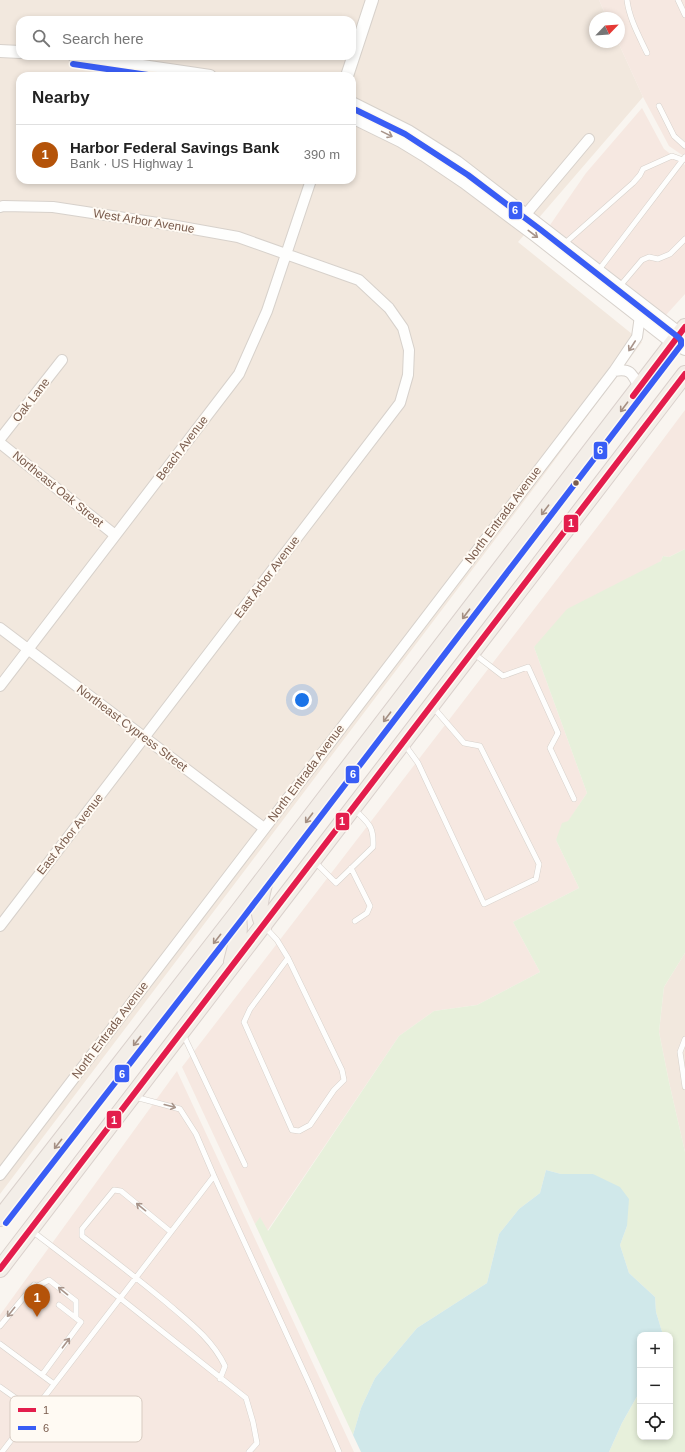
<!DOCTYPE html>
<html lang="en">
<head>
<meta charset="utf-8">
<style>
  body { margin:0; font-family:Helvetica,sans-serif; background:#f6f6f6; color:#222 }
  .controls { position:absolute; right:12px; bottom:12px; display:grid; overflow:hidden; border-radius:8px; box-shadow:0 2px 6px #0003 }
  .controls button { width:36px; height:36px; display:grid; place-items:center; padding:0; border:0; border-bottom:1px solid #e0e0e0; background:#fff; color:#222; font:20px sans-serif }
  .compass { position:absolute; left:589px; top:12px; width:36px; height:36px; border-radius:50%; background:#fff; box-shadow:0 2px 6px #0003; rotate:65deg }
  .you { position:absolute; left:302px; top:700px; width:14px; height:14px; margin:-10px; border:3px solid #fff; border-radius:50%; background:#1a73e8; box-shadow:0 0 0 6px #1a73e833 }
  .badge { display:grid; place-items:center; width:26px; height:26px; border-radius:50%; background:#b45309; color:#fff; font-size:13px; font-weight:700 }
  .pin { position:absolute; translate:-50% -33px; filter:drop-shadow(0 1px 2px #0008) }
  .pin::after { content:''; position:absolute; top:21px; width:14px; height:12px; background:inherit; clip-path:polygon(0 0,100% 0,50% 100%) }
  .list { margin:0; padding:0; list-style:none }
  h2 { display:flex; justify-content:space-between; align-items:center; height:52px; margin:0; padding:0 16px; font-size:17px }
  h2 small { font-size:13px; font-weight:400; color:#767676 }
  .list li { display:grid; grid-template-columns:26px 1fr auto; gap:12px; align-items:center; box-sizing:border-box; height:60px; padding:0 16px; border-top:1px solid #e0e0e0 }
  .list b { display:block; font-size:15px; white-space:nowrap }
  .list p { margin:0; font-size:13px; white-space:nowrap; color:#767676 }
  .list em { font-size:13px; font-style:normal; color:#767676 }
  .icon { flex:none; width:22px; height:22px; fill:none; stroke:currentColor; stroke-width:2; stroke-linecap:round; stroke-linejoin:round }
  .map { position:relative; flex:none; width:685px; height:1452px; overflow:hidden }
  .search { position:absolute; background:#fff; box-shadow:0 2px 6px #0003; left:16px; top:16px; width:340px; height:44px; display:flex; align-items:center; gap:10px; box-sizing:border-box; padding:0 14px; border-radius:12px; color:#767676; font-size:15px }
  .panel { position:absolute; background:#fff; box-shadow:0 2px 6px #0003; left:16px; top:72px; width:340px; height:112px; border-radius:12px }
  .map>svg:first-child { display:block }
</style>
</head>
<body>
<div class="map">
<svg width="685" height="1452" viewBox="0 0 685 1452">
  <rect width="100%" height="100%" fill="#f9f5f0"/>
  <!-- residential -->
  <path fill="#f2e8de" fill-rule="evenodd" d="M0 0H599L607 18H595V42H618L643 97 518 242 642 342 540 480 0 1194ZM20 20H352V56H20ZM20 76H352V180H20Z
    M685 953V1152L669 1082 659 1032 664 987Z"/>
  <!-- commercial -->
  <path fill="#f6e8e1" d="M599 0H685V157L669 146 643 97 618 42H619V18H607Z
    M642 108 664 149 685 165V294L666 315 550 225 586 173Z
    M685 410V549L669 557 663 556 661 561 534 647 587 793 556 840 579 888 513 922 540 972 477 1005 434 1011 399 1036 267 1231 260 1218 255 1224 182 1067 605 517Z
    M177 1071 354 1452H0V1315Z"/>
  <!-- green -->
  <path fill="#e7f0db" d="M685 549V953L664 987 659 1032 669 1082 685 1152V1452H609L622 1423 640 1391V1437H670V1335H663L656 1312 655 1297 629 1273 620 1245 627 1226 593 1174H561L546 1170 540 1193 519 1209 499 1234 487 1283 417 1328 375 1378 361 1408 353 1435 255 1224 260 1217 268 1231 399 1036 434 1011 477 1005 540 972 513 922 579 888 556 840 562 823 568 821 587 793 534 647 567 609 661 561 663 556 669 557Z"/>
  <!-- water -->
  <path fill="#d0e8ea" d="M546 1170 561 1174H593L620 1187 629 1199 627 1226 620 1245 629 1273 655 1297 656 1312 663 1335H640V1391L622 1423 609 1452H361L353 1435 361 1408 375 1378 417 1328 487 1283 499 1234 519 1209 540 1193Z"/>
  <g fill="none" stroke-linecap="round" stroke-linejoin="round">
    <!-- service casing -->
    <g stroke="#d7d1cb" stroke-width="6">
      <path id="service" d="M627 0C629 18 639 36 647 53
        M678 0 685 15
        M659 106 674 136 685 146
        M564 244 633 183 640 175 643 169 672 156 683 160
        M598 271 685 157
        M620 286 642 260 649 257 658 259 670 254 685 239
        M473 653 503 676 528 667 558 733 550 748 574 799
        M405 745 418 763 484 904 536 879 539 864 480 746 464 743 433 707
        M314 861 336 883 373 847C374 826 369 824 355 810
        M351 868 370 906 367 913 355 921
        M264 926 277 940 288 958 342 1070 344 1080 334 1090 310 1125 299 1131 292 1130 244 1022 250 1009 288 958
        M183 1034 245 1165
        M685 1039 680 1052 685 1087
        M135 1097 180 1109 196 1134 214 1176 310 1385 339 1452
        M32 1231 120 1298 246 1398 253 1422 257 1443 249 1452
        M171 1232 121 1191 114 1190 82 1229V1236C111 1258 139 1280 167 1303 189 1322 212 1339 225 1366L220 1379
        M36 1287 49 1280 76 1301V1318
        M0 1326 34 1285 42 1292
        M0 1344 54 1384
        M42 1375 81 1322 59 1305
        M0 1387 34 1411
        M2 1452 214 1176"/>
    </g>
    <!-- minor casing -->
    <g stroke="#d7d1cb" stroke-width="12">
      <path id="minor" d="M0 207 3 206 53 207 171 225 238 237 359 280 389 308 403 328 409 350 408 375 400 403 0 926
        M521 220 589 139
        M614 371C630 368 632 373 639 387
        M0 439 62 360
        M0 443 115 535
        M0 628 264 828
        M0 686 239 374 267 311 311 180
        M0 1175 614 371 637 337 640 316"/>
    </g>
    <!-- tertiary casing -->
    <g stroke="#d7d1cb" stroke-width="14">
      <path id="tertiary" d="M0 51 20 52
        M74 56 210 76
        M347 76 372 0
        M352 103 408 131 457 162 680 334 685 340
        M352 117 401 141 424 155 464 182 536 236 673 343 685 349"/>
    </g>
    <!-- primary casing -->
    <g stroke="#dad1cc" stroke-width="18">
      <path id="primary" d="M264 925C255 911 262 895 265 880
        M232 962C236 945 242 930 237 913
        M0 1218 237 913 685 327
        M0 1269 685 374"/>
    </g>
    <!-- service -->
    <use href="#service" stroke="#fefefd" stroke-width="5"/>
    <!-- minor -->
    <use href="#minor" stroke="#fefefd" stroke-width="10"/>
    <!-- tertiary -->
    <use href="#tertiary" stroke="#fefefd" stroke-width="12"/>
    <!-- primary -->
    <use href="#primary" stroke="#f3eee8" stroke-width="16"/>
    <!-- bus-1 casing -->
    <g stroke="#fffaf3" stroke-width="9">
      <path id="bus-1" d="M633 396 685 327
        M0 1269 685 374"/>
    </g>
    <!-- bus-2 casing -->
    <g stroke="#fffaf3" stroke-width="9">
      <path id="bus-2" d="M73 64 155 76
        M6 1223 243 918 681 345V340L678 337 541 230 468 175 405 134 356 110"/>
    </g>
    <!-- bus-1 -->
    <use href="#bus-1" stroke="#e31d4c" stroke-width="6"/>
    <!-- bus-2 -->
    <use href="#bus-2" stroke="#395df5" stroke-width="6"/>
  </g>
  <!-- one-way arrows -->
  <defs><path id="oneway-shaft" d="M-6 0H5M1.5-3L5.5 0L1.5 3" fill="none" stroke-width="1.6" stroke-linecap="round" stroke-linejoin="round"/></defs>
  <g stroke="#a8958b">
    <use href="#oneway-shaft" transform="translate(387 134) rotate(26)"/>
    <use href="#oneway-shaft" transform="translate(533 234) rotate(37)"/>
    <use href="#oneway-shaft" transform="translate(632 346) rotate(123)"/>
    <use href="#oneway-shaft" transform="translate(170 1106) rotate(15)"/>
    <use href="#oneway-shaft" transform="translate(141 1207) rotate(-141)"/>
    <use href="#oneway-shaft" transform="translate(63 1291) rotate(-141)"/>
    <use href="#oneway-shaft" transform="translate(11 1312) rotate(129)"/>
    <use href="#oneway-shaft" transform="translate(66 1343) rotate(-53)"/>
  </g>
  <g stroke="#a48f83">
    <use href="#oneway-shaft" transform="translate(624 407) rotate(127)"/>
    <use href="#oneway-shaft" transform="translate(545 510) rotate(127)"/>
    <use href="#oneway-shaft" transform="translate(466 614) rotate(127)"/>
    <use href="#oneway-shaft" transform="translate(387 717) rotate(127)"/>
    <use href="#oneway-shaft" transform="translate(309 818) rotate(127)"/>
    <use href="#oneway-shaft" transform="translate(217 939) rotate(128)"/>
    <use href="#oneway-shaft" transform="translate(137 1041) rotate(128)"/>
    <use href="#oneway-shaft" transform="translate(58 1144) rotate(128)"/>
  </g>
  <!-- markers -->
  <circle fill="#7a5c4d" stroke="#fffaf3" stroke-width="1.5" cx="576" cy="483" r="3.5"/>
  <g text-anchor="middle" dominant-baseline="central" stroke-width="4" stroke-linejoin="round" paint-order="stroke">
    <!-- street labels -->
    <g font-size="12" fill="#7a5c4d" stroke="#fffaf3">
      <text transform="translate(144 221) rotate(9)">West Arbor Avenue</text>
      <text transform="translate(31 400) rotate(-52)">Oak Lane</text>
      <text transform="translate(182 448) rotate(-53)">Beach Avenue</text>
      <text transform="translate(58 489) rotate(39)">Northeast Oak Street</text>
      <text transform="translate(503 515) rotate(-53)">North Entrada Avenue</text>
      <text transform="translate(267 577) rotate(-53)">East Arbor Avenue</text>
      <text transform="translate(132 728) rotate(37)">Northeast Cypress Street</text>
      <text transform="translate(306 773) rotate(-53)">North Entrada Avenue</text>
      <text transform="translate(70 834) rotate(-52)">East Arbor Avenue</text>
      <text transform="translate(110 1030) rotate(-53)">North Entrada Avenue</text>
    </g>
  </g>
  <!-- legend -->
  <rect x="10" y="1396" width="132" height="46" rx="6" fill="#fffaf3" stroke="#d7cbc1" stroke-width="1"/>
  <rect x="18" y="1408" width="18" height="4" fill="#e31d4c"/>
  <rect x="18" y="1426" width="18" height="4" fill="#395df5"/>
  <g font-size="11" fill="#7a5c4d">
    <text x="43" y="1414">1</text>
    <text x="43" y="1432">6</text>
  </g>
  <g stroke="#fffaf3" stroke-width="1.5">
    <rect x="508" y="201" width="15" height="19" rx="4" fill="#395df5"/>
    <rect x="593" y="441" width="15" height="19" rx="4" fill="#395df5"/>
    <rect x="563" y="514" width="16" height="19" rx="4" fill="#e31d4c"/>
    <rect x="345" y="765" width="15" height="19" rx="4" fill="#395df5"/>
    <rect x="335" y="812" width="15" height="19" rx="4" fill="#e31d4c"/>
    <rect x="114" y="1064" width="16" height="19" rx="4" fill="#395df5"/>
    <rect x="106" y="1110" width="16" height="19" rx="4" fill="#e31d4c"/>
  </g>
  <g font-size="11" text-anchor="middle" font-weight="bold" fill="#fff">
    <text x="515" y="214">6</text>
    <text x="600" y="454">6</text>
    <text x="571" y="527">1</text>
    <text x="353" y="778">6</text>
    <text x="342" y="825">1</text>
    <text x="122" y="1078">6</text>
    <text x="114" y="1124">1</text>
  </g>
</svg>
<div class="controls">
<button>+</button>
<button>−</button>
<button><svg class="icon" aria-label="locate" viewBox="0 0 24 24"><circle cx="12" cy="12" r="6"/><path d="M12 2v4M12 18v4M2 12h4M18 12h4"/></svg></button>
</div>
<svg class="compass" viewBox="-18 -18 36 36"><path d="M0-13l5 13h-10z" fill="#e53935"/><path d="M0 13l5-13h-10z" fill="#767676"/></svg>
<div class="you"></div>
<div class="pin badge" style="left:37px;top:1317px">1</div>
<div class="search"><svg class="icon" aria-label="search" viewBox="0 0 24 24"><circle cx="10" cy="10" r="6"/><path d="M15 15l6 6"/></svg>Search here</div>
<section class="panel">
<h2>Nearby<small></small></h2>
<ul class="list">
<li><span class="badge">1</span><div><b>Harbor Federal Savings Bank</b><p>Bank · US Highway 1</p></div><em>390 m</em></li>
</ul>
</section>
</div>
</body>
</html>
